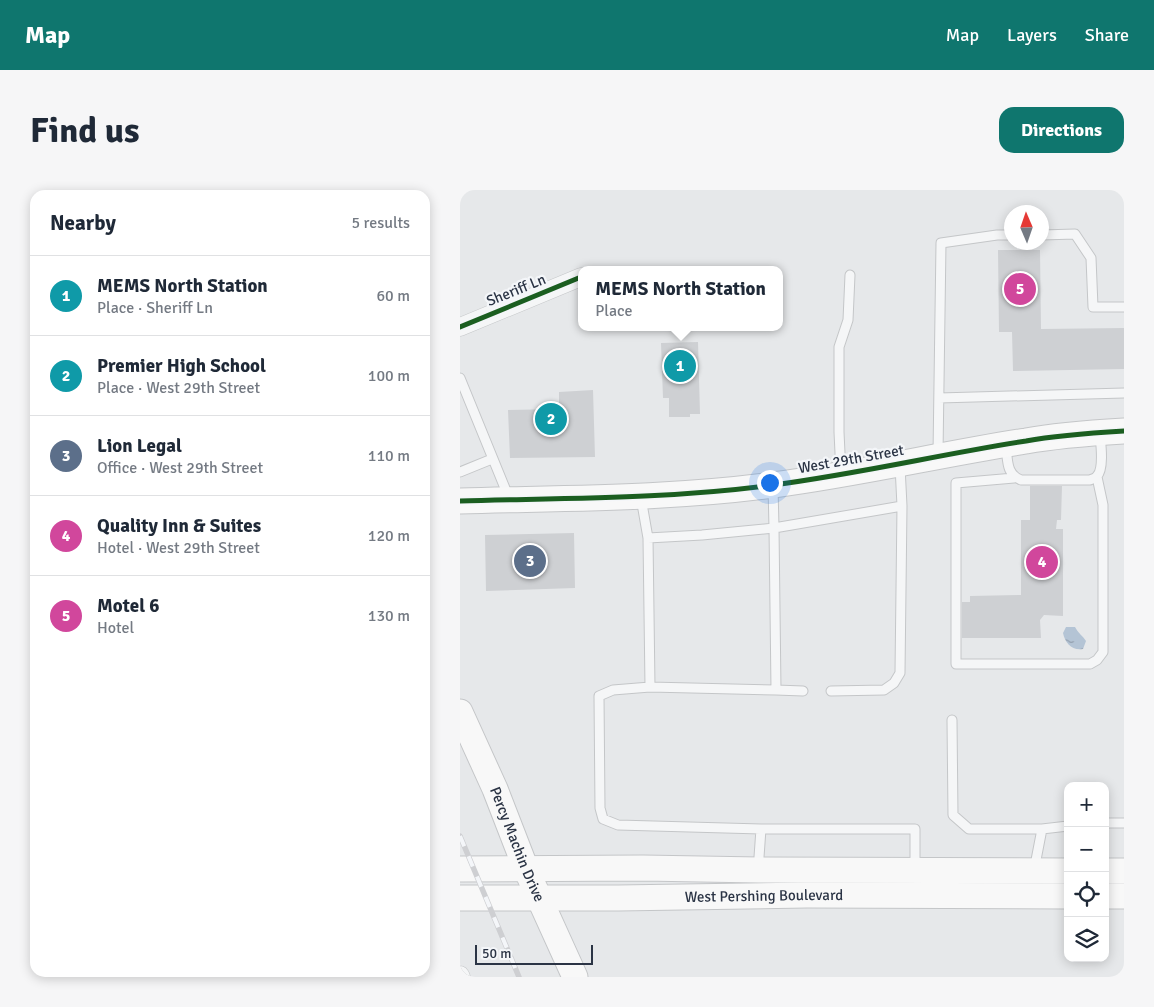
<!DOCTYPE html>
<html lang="en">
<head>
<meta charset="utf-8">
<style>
  body { margin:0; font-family:Signika,sans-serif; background:#f6f6f7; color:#1f2937 }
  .controls { position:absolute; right:15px; bottom:15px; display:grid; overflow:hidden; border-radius:10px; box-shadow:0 2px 12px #0003 }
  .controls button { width:45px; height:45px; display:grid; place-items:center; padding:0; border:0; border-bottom:1px solid #e0e1e3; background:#fff; color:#1f2937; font:25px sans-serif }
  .compass { position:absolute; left:544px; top:15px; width:45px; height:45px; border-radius:50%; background:#fff; box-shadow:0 2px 12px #0003; rotate:358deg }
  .scale { position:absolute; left:15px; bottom:12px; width:118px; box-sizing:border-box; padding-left:5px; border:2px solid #2b3445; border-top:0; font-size:14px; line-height:18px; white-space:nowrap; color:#2b3445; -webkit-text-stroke:4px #f4f6f9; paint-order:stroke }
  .you { position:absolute; left:309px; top:292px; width:18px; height:18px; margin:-12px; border:4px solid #fff; border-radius:50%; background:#1a73e8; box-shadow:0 0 0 8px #1a73e833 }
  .badge { display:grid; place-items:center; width:32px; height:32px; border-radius:50%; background:#0f766e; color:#fff; font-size:16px; font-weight:700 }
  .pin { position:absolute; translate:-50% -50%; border:2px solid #fff; box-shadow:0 1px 5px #0006 }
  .popup { position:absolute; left:118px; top:76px; width:205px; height:65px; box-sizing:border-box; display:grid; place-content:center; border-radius:10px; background:#fff; filter:drop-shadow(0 1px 4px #0005); font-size:16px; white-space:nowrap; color:#747a83 }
  .popup b { font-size:19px; color:#1f2937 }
  .popup::after { content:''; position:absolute; left:50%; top:100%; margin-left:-10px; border:10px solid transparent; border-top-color:#fff }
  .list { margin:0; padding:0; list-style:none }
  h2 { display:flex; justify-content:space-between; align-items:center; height:65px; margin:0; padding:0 20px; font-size:21px }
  h2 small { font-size:16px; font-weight:400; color:#747a83 }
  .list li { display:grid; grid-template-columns:32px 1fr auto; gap:15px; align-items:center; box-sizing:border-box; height:80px; padding:0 20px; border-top:1px solid #e0e1e3 }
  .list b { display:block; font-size:19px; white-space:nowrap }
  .list p { margin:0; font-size:16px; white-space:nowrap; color:#747a83 }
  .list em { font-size:16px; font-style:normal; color:#747a83 }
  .icon { flex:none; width:28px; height:28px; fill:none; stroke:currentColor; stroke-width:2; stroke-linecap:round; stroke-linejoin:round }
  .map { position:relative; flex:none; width:664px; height:787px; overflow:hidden; border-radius:15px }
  header { display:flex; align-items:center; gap:30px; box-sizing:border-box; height:70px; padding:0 25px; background:#0f766e; color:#fff }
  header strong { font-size:24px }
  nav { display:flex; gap:28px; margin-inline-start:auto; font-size:18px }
  .intro { display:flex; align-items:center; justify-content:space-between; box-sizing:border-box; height:120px; padding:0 30px }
  h1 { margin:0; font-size:35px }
  .button { padding:12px 22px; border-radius:15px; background:#0f766e; color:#fff; font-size:18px; font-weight:700 }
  main { display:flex; gap:30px; padding:0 30px }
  aside { flex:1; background:#fff; border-radius:15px; box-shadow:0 2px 12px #0003 }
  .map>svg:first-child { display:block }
</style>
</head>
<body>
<header>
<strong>Map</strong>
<nav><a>Map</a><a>Layers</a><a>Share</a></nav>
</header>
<div class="intro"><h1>Find us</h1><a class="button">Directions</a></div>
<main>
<aside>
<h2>Nearby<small>5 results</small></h2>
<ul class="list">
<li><span class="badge" style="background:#0f9aa8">1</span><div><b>MEMS North Station</b><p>Place · Sheriff Ln</p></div><em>60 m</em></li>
<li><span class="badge" style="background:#0f9aa8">2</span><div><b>Premier High School</b><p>Place · West 29th Street</p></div><em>100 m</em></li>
<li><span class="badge" style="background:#5c6f8a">3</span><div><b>Lion Legal</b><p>Office · West 29th Street</p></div><em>110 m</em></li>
<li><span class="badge" style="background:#d1479c">4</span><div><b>Quality Inn &amp; Suites</b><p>Hotel · West 29th Street</p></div><em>120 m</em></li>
<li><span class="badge" style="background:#d1479c">5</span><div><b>Motel 6</b><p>Hotel</p></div><em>130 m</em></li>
</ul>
</aside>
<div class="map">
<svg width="664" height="787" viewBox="0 0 664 787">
  <defs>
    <pattern id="water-ripples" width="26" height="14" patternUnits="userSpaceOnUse" patternTransform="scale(1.25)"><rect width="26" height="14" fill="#b4c4d5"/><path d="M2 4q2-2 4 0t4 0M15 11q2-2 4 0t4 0" fill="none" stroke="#93a0af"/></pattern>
  </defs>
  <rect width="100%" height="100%" fill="#e6e8ea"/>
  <!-- water -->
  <path fill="url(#water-ripples)" d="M606 437H615C618 443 623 446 626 451L623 459C612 461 605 453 603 443Z"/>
  <!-- building -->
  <path fill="#ced0d3" d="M538 60H580L581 139 664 138V179L553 181 552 142H539Z
    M238 152 240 224H230V227H209V208H203L201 153Z
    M133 200 135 267 50 268 48 220 99 219V202Z
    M570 296H602L601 330H597L596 339H603V426L584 425 580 430 581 448H502V412H510V406L561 405V330H570Z
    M114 343 115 398 26 401 25 345Z"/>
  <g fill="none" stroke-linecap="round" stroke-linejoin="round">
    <!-- lane casing -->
    <g stroke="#c4c6c8" stroke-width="11">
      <path id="lane" d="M582 45 615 44 631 68 633 117H664
        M0 188 49 308
        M479 208 664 203
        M546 257C548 271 546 284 561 290H630C632 289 636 288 637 286 644 279 641 255 640 245
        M478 264 481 53 537 45H552
        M0 282 32 269
        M381 284 379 242V157L388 130 390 85
        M554 288 496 293V474H630L637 470 643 462V315L637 287
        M313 296 314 338 442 316 440 276
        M181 308 188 348 190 497 153 500 139 506 140 618 143 629 158 635 301 639 299 667V680
        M188 348 242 345 314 338 316 500 190 497
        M316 500 343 501
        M371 501 424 500 434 493 440 483 442 316
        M492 530 493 625 509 639H582
        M645 633H664
        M301 639H455V680
        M576 680V670L582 639 608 636"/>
    </g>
    <!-- street casing -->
    <g stroke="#c4c6c8" stroke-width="19">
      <path id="street" d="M0 137 121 87
        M0 785 1 787"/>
    </g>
    <!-- secondary casing -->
    <g stroke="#c4c6c8" stroke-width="27">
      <g id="secondary">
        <path d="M0 311C104 308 209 309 313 295 398 284 482 264 566 251 599 245 631 243 664 241"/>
        <path id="s1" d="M0 522 35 599 66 679 115 787"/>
        <path d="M0 679 183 678 299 680 608 681"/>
        <path d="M645 681H664"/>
        <path d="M645 706H664"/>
        <path id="s2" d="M0 708H158L347 705 608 706"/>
      </g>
    </g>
    <!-- lane -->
    <use href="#lane" stroke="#f5f6f7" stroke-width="9"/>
    <!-- street -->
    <use href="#street" stroke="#f5f6f7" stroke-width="18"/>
    <!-- secondary -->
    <use href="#secondary" stroke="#f8f8f8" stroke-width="25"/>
    <!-- rail casing -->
    <g stroke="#cecfd2" stroke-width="5.5">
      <path id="rail" d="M0 646 59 787"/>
    </g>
    <!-- rail -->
    <use href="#rail" stroke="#f4f6f9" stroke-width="4" stroke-dasharray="11" stroke-linecap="butt"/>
    <!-- cycleway casing -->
    <g stroke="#f4f6f9" stroke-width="8">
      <path id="cycleway" d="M0 137 121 87
        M0 311C104 308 209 309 313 295 398 284 482 264 566 251 599 245 631 243 664 241"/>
    </g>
    <!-- cycleway -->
    <use href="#cycleway" stroke="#1b5e20" stroke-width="5"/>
  </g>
  <g text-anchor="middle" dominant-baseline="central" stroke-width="4.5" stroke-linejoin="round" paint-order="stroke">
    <!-- street labels -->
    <g font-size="15" fill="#2b3445" stroke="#f4f6f9">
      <text transform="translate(56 100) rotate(-22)">Sheriff Ln</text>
      <text transform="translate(391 269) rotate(-10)">West 29th Street</text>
      <text stroke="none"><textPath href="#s1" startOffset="144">Percy Machin Drive</textPath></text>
      <text stroke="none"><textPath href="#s2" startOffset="304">West Pershing Boulevard</textPath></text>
    </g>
  </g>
</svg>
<div class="controls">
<button>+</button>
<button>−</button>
<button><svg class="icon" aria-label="locate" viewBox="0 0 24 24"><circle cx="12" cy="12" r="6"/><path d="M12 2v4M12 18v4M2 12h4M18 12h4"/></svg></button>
<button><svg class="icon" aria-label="layers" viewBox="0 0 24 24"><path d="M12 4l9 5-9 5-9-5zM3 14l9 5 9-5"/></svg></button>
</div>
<svg class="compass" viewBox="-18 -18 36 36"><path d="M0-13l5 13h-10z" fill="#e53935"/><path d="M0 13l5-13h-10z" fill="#747a83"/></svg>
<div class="scale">50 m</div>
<div class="you"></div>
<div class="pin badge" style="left:220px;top:176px;background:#0f9aa8">1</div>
<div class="popup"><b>MEMS North Station</b>Place</div>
<div class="pin badge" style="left:91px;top:229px;background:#0f9aa8">2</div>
<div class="pin badge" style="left:70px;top:371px;background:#5c6f8a">3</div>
<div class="pin badge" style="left:582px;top:372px;background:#d1479c">4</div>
<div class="pin badge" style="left:560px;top:99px;background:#d1479c">5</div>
</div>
</main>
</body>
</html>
